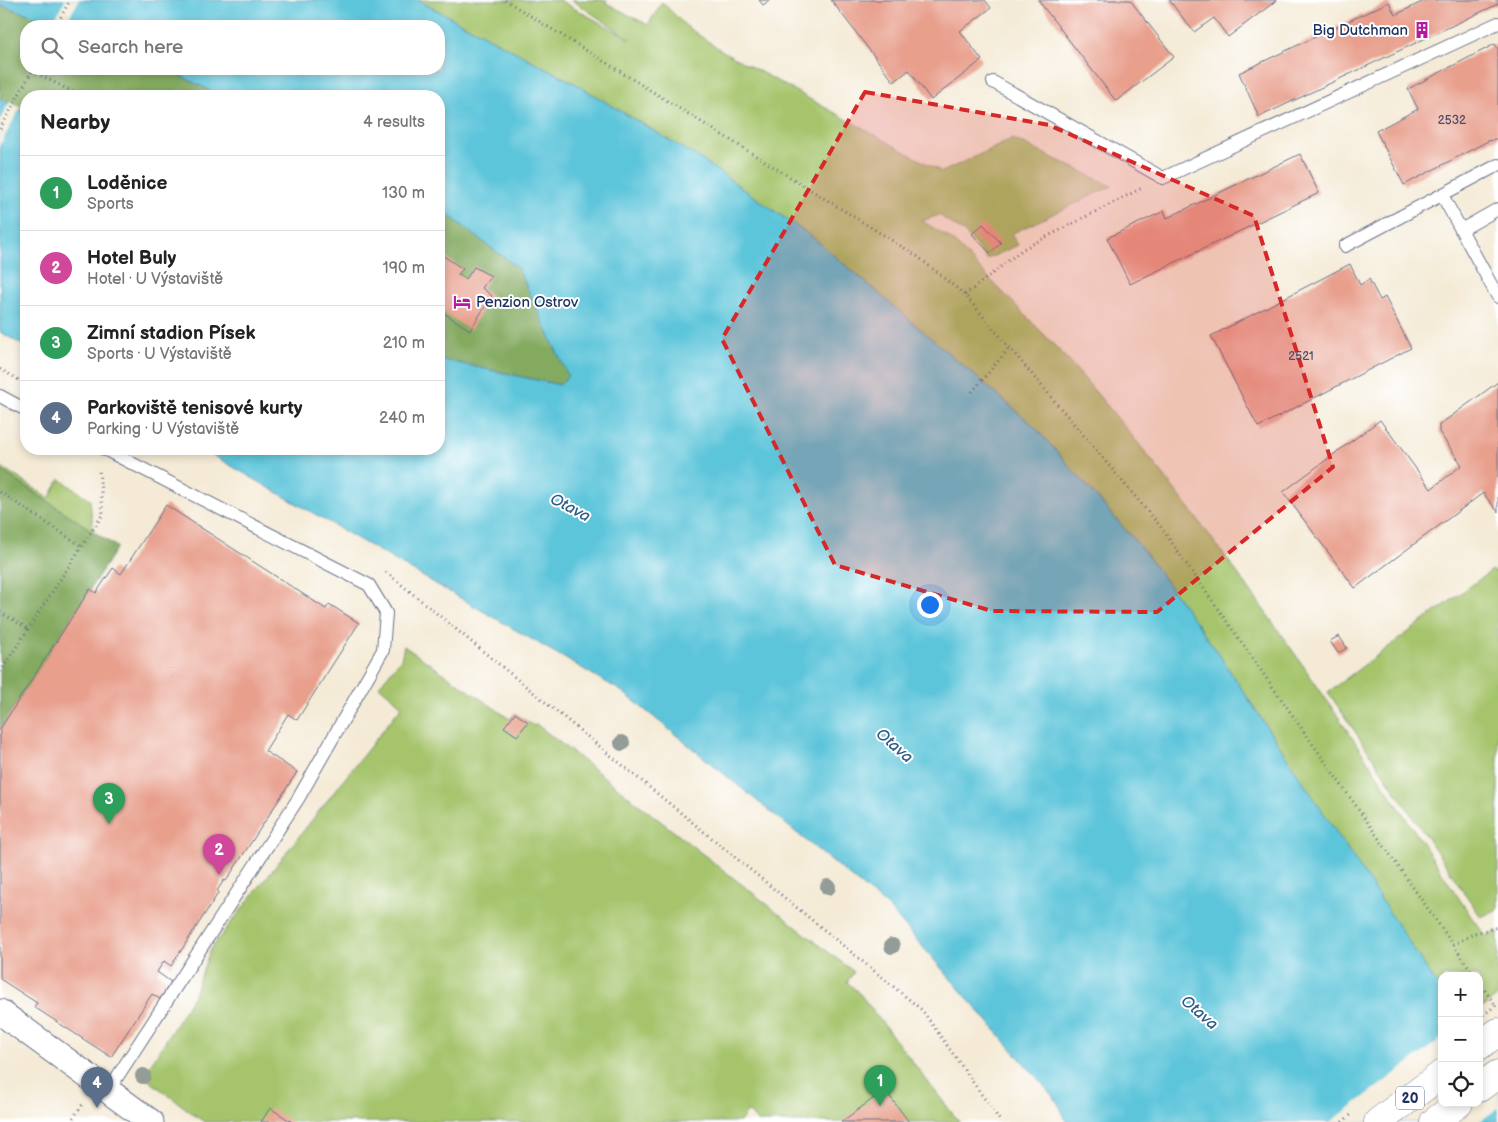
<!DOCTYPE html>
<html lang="en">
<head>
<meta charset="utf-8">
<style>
  body { margin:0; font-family:"Balsamiq Sans",sans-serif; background:#f6f6f6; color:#222 }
  .controls { position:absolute; right:15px; bottom:15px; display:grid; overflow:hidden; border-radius:10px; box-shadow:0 2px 8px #0003 }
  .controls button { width:45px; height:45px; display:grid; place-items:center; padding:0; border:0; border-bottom:1px solid #e0e0e0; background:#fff; color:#222; font:25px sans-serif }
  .you { position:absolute; left:929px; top:604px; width:18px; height:18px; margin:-12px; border:4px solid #fff; border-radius:50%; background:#1a73e8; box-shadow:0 0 0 8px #1a73e833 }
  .badge { display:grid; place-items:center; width:32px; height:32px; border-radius:50%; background:#0f766e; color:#fff; font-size:16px; font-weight:700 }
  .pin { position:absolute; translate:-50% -41px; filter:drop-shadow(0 1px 2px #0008) }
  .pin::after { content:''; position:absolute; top:26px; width:18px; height:15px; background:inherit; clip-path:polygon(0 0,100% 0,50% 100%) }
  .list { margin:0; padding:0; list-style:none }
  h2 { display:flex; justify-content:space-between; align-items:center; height:65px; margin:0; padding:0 20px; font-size:21px }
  h2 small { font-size:16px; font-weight:400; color:#767676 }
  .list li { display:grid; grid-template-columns:32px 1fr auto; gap:15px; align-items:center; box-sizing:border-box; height:75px; padding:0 20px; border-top:1px solid #e0e0e0 }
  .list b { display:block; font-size:19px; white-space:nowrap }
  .list p { margin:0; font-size:16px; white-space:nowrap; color:#767676 }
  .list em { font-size:16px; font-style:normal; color:#767676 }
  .icon { flex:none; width:28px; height:28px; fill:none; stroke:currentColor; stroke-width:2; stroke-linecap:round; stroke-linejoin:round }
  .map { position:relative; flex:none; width:1498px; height:1122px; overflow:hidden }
  .search { position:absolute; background:#fff; box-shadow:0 2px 8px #0003; left:20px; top:20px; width:425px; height:55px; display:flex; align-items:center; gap:12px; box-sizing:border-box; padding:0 18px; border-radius:20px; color:#767676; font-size:19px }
  .panel { position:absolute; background:#fff; box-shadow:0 2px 8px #0003; left:20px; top:90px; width:425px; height:365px; border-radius:20px }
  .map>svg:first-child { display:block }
</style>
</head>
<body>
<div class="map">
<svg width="1498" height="1122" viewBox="0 0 1498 1122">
  <rect width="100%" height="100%" fill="#fff"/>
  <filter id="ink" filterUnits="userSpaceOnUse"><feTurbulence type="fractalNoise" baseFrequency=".02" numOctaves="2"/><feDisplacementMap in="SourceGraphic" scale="10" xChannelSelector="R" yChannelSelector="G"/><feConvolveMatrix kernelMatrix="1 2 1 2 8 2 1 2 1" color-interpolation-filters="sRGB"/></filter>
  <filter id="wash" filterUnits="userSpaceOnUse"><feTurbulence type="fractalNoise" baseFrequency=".0096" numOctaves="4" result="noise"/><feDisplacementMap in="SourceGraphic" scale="20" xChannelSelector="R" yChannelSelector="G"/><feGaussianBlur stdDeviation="1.12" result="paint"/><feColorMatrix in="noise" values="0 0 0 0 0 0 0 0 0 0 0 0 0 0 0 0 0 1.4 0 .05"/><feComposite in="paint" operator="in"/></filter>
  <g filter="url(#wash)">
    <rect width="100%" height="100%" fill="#f4ead5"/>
    <!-- green -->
    <path fill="#a5c46c" stroke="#607a65" d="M418 0H559L630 39 572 0H607L606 3 648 25 662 2 686 26 719 49 942 172 1013 139 1112 186 1011 234 1018 245 987 259 966 234 939 215 922 221 948 237 963 251C1002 293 1045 333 1082 376 1228 545 1349 732 1472 918L1486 936 1498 931V996L1479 1010V976H1442V994L1218 653 1144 551 1034 426 816 240 699 158 574 83Z
      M0 466 49 498 60 479 90 500 93 531 0 470Z
      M1492 570 1498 574V909L1481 917 1328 692Z
      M404 646 510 719 515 713 534 726 536 724 854 972 847 982 860 994 959 1122H757L748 1111 740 1122H204L147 1079V1070L193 997 211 948 402 706 379 686 401 659Z"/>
    <!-- forest -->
    <path fill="#84aa60" stroke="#506c5f" d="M0 5 67 26H26V69H167L221 96H26V115L0 98Z
      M439 208 518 268 568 376 561 385 439 359Z
      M0 470 117 547 0 729Z"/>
    <!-- water -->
    <path fill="#5dc5da" stroke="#3c7a9c" d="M0 0H418L574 83 699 158 816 240 1034 426 1144 551 1218 653 1442 992V1103H1479L1498 1083V1122H1067L1057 1101 888 907 623 692 202 449H439V359L560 385 568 376 518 268 439 208V96H221L167 69H439V26H67L0 5Z
      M0 98 26 115V347L0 332Z"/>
    <!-- pier -->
    <path fill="#f4ead5" d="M65 0H79L64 26 52 24Z
      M10 101 20 108 0 145V120Z
      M1442 1038V1103H1479V1051L1498 1079V1108L1479 1122H1331Z"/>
    <g id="blocks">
      <!-- building -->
      <path fill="#e89f8c" d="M759 0H770L763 5Z
        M831 0H985L991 8 960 31 982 60 931 100 909 70 894 82Z
        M1038 0H1130L1174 57 1116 101Z
        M1169 0H1277L1228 37 1214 18 1194 32Z
        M1426 0H1498V4L1259 117 1239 73 1389 2 1395 15Z
        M1495 44 1498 49V138L1490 141V140L1404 185 1376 131 1418 109 1408 89Z
        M1300 154 1319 193 1130 284 1107 238 1164 211 1167 218Z
        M983 224 1001 243 990 253 972 234Z
        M439 253 463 269 458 274 466 279 474 267 491 276 482 288 492 296 470 330 439 310Z
        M1350 264 1360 285 1369 279 1380 300 1385 297 1411 348 1258 427 1211 336Z
        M1498 382V512L1483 493 1355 588 1283 492 1380 420 1431 489 1462 465 1439 432V425Z
        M166 505 326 609 329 604 359 623 297 720 288 714 265 751 297 772 226 881 224 880 217 891 219 892 171 966 164 961 157 972 171 982 160 999 152 994 111 1057 34 1007 37 1003 0 979V729L90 589 96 593 113 568 121 574Z
        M1339 636 1347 648 1338 653 1330 641Z
        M515 713 528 722 517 736 504 727Z
        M885 1090 909 1122H841Z
        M270 1108 292 1122H261Z"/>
    </g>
  </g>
  <g filter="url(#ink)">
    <use href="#blocks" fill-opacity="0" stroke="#677088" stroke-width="1"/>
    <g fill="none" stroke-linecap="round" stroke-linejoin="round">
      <!-- service casing -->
      <g stroke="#677088" stroke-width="14">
        <path id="service" d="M993 82 1163 178 1498 23
          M1442 195 1498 297
          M1461 230 1498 209
          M1345 246 1498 165
          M0 396 26 410
          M104 449 369 585 386 613 383 650 298 799 108 1091"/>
      </g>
      <!-- minor casing -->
      <g stroke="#677088" stroke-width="27">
        <path id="minor" d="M0 1012 151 1122"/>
      </g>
      <!-- trunk casing -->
      <g stroke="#677088" stroke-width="29">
        <path id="trunk" d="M1479 1046 1498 1032
          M1479 1088 1498 1074
          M1378 1122 1442 1074
          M1434 1122 1459 1103"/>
      </g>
      <!-- path -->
      <path stroke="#677088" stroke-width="3" stroke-dasharray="1 4" stroke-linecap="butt" d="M505 0 917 256 965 295 1160 526 1475 976
        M56 26 70 0
        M32 71 81 96
        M0 129 33 69
        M965 295 1023 249 1142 188
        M0 369 26 384
        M972 392 1010 347
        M0 492 83 547
        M386 572 922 1010 1001 1122
        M0 612 27 628
        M0 672 103 514 99 469
        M1453 945 1475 933 1498 927
        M1479 982 1496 1006
        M70 1122 83 1104
        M1342 1122 1352 1114"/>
      <!-- service -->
      <use href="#service" stroke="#fff" stroke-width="12"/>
      <!-- minor -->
      <use href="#minor" stroke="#fff" stroke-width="25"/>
      <!-- trunk -->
      <use href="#trunk" stroke="#fff" stroke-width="28"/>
      <!-- path-bridge -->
      <path stroke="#677088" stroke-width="3" stroke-dasharray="1 4" stroke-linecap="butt" d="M1479 1018 1498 1004"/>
    </g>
    <!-- trees -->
    <g fill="#939c96">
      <circle cx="622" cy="743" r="8"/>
      <circle cx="828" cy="887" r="8"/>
      <circle cx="892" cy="946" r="8"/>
      <circle cx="143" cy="1076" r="8"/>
    </g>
  </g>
  <!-- marked area -->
  <path fill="#d62828" fill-opacity="0.2" stroke="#d62828" stroke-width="4" stroke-dasharray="10 6" stroke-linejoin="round" d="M865 92 1049 125 1254 216 1333 467 1157 612 992 611 835 565 722 339Z"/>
  <!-- icons -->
  <defs>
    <g id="building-bare" transform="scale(1.35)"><path d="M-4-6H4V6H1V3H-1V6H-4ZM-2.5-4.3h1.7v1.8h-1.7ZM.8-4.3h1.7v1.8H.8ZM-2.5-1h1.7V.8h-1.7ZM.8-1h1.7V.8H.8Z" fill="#b5179e" stroke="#fff" stroke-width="2.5" paint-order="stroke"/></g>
    <g id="hotel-bare" transform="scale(1.35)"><path d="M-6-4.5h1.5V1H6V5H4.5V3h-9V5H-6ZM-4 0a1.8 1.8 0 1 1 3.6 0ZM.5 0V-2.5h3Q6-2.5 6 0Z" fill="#b5179e" stroke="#fff" stroke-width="2.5" paint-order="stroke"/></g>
  </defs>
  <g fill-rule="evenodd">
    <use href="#building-bare" x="1422" y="30"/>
    <use href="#hotel-bare" x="462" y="302"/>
  </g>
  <g text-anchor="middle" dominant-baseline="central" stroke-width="4" stroke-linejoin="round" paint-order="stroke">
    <!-- number labels -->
    <g font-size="12" fill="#4e4b6a">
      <text x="1452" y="120">2532</text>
      <text x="1301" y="356">2521</text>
    </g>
    <!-- shield labels -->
    <rect fill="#fff" stroke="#5f6d8e" stroke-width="1" x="1396" y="1086.5" width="28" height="23" rx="4"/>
    <g font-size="14" font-weight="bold" fill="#1b2f5e">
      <text x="1410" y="1098">20</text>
    </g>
    <!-- poi labels -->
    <g font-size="15" fill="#1b2f5e" stroke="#fff" text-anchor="end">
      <text x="1408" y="30">Big Dutchman</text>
      <text x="476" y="302" text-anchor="start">Penzion Ostrov</text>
    </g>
    <!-- water labels -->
    <g font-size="16" font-style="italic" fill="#2f5c83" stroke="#fff">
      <text transform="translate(570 508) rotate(28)">Otava</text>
      <text transform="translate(894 746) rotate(41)">Otava</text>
      <text transform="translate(1199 1013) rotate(41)">Otava</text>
    </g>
  </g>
</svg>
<div class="controls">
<button>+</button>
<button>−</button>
<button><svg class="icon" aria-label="locate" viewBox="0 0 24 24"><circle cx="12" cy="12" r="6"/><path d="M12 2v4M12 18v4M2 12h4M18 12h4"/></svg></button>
</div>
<div class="you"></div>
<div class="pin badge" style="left:880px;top:1106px;background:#2e9e5b">1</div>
<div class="pin badge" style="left:219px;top:875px;background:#d1479c">2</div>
<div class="pin badge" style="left:109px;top:824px;background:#2e9e5b">3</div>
<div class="pin badge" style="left:97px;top:1108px;background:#5c6f8a">4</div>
<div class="search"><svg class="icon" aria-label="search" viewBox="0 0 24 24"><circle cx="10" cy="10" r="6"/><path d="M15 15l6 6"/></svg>Search here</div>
<section class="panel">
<h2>Nearby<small>4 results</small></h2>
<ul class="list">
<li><span class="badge" style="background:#2e9e5b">1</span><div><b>Loděnice</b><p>Sports</p></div><em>130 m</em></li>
<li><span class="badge" style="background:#d1479c">2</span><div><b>Hotel Buly</b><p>Hotel · U Výstaviště</p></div><em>190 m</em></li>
<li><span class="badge" style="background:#2e9e5b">3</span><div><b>Zimní stadion Písek</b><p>Sports · U Výstaviště</p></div><em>210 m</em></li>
<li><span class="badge" style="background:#5c6f8a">4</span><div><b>Parkoviště tenisové kurty</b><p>Parking · U Výstaviště</p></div><em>240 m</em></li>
</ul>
</section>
</div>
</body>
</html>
